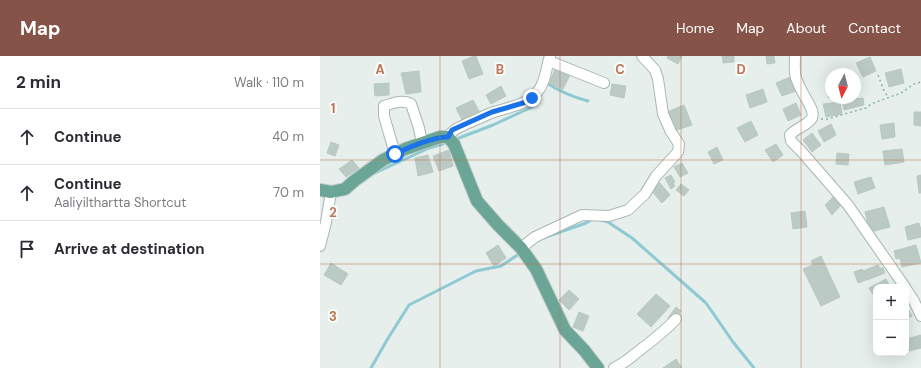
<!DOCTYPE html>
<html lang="en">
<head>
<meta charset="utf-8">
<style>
  body { margin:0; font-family:"DM Sans",sans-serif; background:#f7f7f7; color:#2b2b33 }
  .controls { position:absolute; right:12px; bottom:12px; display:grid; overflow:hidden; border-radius:8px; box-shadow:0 4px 16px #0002 }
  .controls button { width:36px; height:36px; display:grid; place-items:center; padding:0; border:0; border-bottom:1px solid #e1e1e2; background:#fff; color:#2b2b33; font:20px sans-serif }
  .compass { position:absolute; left:505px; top:12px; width:36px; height:36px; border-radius:50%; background:#fff; box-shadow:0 4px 16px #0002; rotate:187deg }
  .stop { position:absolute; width:12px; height:12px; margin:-9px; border:3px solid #1a73e8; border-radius:50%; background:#fff }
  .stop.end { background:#1a73e8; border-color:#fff; box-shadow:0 1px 4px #0008 }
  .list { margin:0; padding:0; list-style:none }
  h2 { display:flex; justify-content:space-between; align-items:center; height:52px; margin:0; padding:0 16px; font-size:17px }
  h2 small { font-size:13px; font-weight:400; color:#7c7c81 }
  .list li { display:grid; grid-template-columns:26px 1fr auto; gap:12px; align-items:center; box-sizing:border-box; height:56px; padding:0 16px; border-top:1px solid #e1e1e2 }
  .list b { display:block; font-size:15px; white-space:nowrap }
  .list p { margin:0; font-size:13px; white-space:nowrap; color:#7c7c81 }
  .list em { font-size:13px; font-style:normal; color:#7c7c81 }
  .icon { flex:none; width:22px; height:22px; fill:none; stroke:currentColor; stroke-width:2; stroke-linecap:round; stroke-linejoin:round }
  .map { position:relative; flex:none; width:601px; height:312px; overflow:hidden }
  header { display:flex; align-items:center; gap:24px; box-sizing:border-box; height:56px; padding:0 20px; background:#855347; color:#fff }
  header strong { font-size:19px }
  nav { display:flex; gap:22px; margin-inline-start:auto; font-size:14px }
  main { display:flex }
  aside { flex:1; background:#fff }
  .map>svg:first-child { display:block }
</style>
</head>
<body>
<header>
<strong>Map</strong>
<nav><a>Home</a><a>Map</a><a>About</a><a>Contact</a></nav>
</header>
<main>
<aside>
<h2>2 min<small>Walk · 110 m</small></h2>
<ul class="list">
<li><svg class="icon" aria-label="ahead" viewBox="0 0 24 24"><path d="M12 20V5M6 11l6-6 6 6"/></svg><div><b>Continue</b></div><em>40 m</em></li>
<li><svg class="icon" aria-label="ahead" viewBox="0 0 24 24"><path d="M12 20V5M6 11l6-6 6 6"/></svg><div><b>Continue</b><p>Aaliyilthartta Shortcut</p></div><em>70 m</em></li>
<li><svg class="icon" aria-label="arrive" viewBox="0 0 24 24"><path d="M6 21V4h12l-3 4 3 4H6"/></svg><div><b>Arrive at destination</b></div></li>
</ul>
</aside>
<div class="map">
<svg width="601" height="312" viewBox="0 0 601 312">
  <rect width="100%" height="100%" fill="#e6efeb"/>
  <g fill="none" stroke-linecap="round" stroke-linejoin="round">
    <!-- stream -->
    <path stroke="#8ec9d4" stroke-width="3" d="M225 26C239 35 252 41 268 45
      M139 82 173 69 212 51 218 41
      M55 117 109 92 123 88
      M281 164 288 166 312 182 386 247 413 286 434 312
      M223 182 266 167 273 163
      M51 312 67 284 89 249 156 215 181 210 202 196"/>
  </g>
  <!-- building -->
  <path fill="#bbcac4" stroke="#b8c9c2" d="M154 0H156L163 18 149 23 142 5Z
    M348 0H362L358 8 347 2Z
    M402 0H414V6L403 7Z
    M446 0H454L455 7 447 8Z
    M550 1 556 15 543 21 536 7Z
    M236 11 250 19 243 33 229 27Z
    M581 13 584 27 569 31 565 17Z
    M99 15 101 36 86 38 81 17Z
    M470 21 476 35 462 40 456 27Z
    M69 27V39L55 40 54 28Z
    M292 28 306 30 304 42 290 39Z
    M181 30 186 40 171 48 166 39Z
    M508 31H511V41H510L509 42H508Z
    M443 33 447 46 430 52 426 39Z
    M543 42 544 49 524 54 522 44Z
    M153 44 160 57 143 66 136 52Z
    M520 46 522 58 506 61 503 48Z
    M476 47 481 59 468 65 463 53Z
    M364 49 372 69 354 75 347 56Z
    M594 56H601V70L594 69Z
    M431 65 438 79 425 86 417 72Z
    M574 67 575 81 562 83 560 69Z
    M511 68 516 79 504 86 498 75Z
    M492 77 501 89 492 96 483 84Z
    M11 86 19 89 15 100 7 97Z
    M456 88 463 99 453 106 445 94Z
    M397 91 403 104 394 108 388 96Z
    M582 93 584 106 565 109 563 95Z
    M129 94 133 110 119 115 113 100Z
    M517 97 529 98 528 109 516 108Z
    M108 99 113 116 98 120 95 102Z
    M32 104 39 112 26 121 19 113Z
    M362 107 368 117 360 121 354 111Z
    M351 119 355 126 353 127 355 130 351 133 345 122Z
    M601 119V137H599L597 120Z
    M551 121 555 132 538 138 534 126Z
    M340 127 350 139 342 147 331 134Z
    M361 128 369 134 364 140 356 134Z
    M514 140 521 149 512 159 505 149Z
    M564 151 570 171 550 176 545 156Z
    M485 155 487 171 473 173 471 157Z
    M599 167 601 174V181L588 184 585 171Z
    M178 189 186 202 174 210 166 197Z
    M596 189 601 207 582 211 580 202 576 203 574 195Z
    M501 200 520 241 501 250 483 213 493 209 491 205Z
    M11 207 28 218 21 229 4 219Z
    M558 209 560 212H563L565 217 547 224 543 215Z
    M542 213 546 224 538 227 534 216Z
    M566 223 570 231H556V241L555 242 549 232Z
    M249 234 259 243 249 254 239 244Z
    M336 238 350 250 331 271 317 258Z
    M586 249 592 260 586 263Z
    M356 251 361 255 353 266 348 262Z
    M259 256 269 260 263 275 253 271Z
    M601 279V292L589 295 586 283Z
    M356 303 362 312H343Z"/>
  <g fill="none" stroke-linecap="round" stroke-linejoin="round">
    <!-- minor casing -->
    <g stroke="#a8b8b2" stroke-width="12">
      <path id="minor" d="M475 0C475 7 474 15 476 22 478 28 481 34 484 39 487 45 495 55 492 62 487 70 476 72 470 79L471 85 481 95 528 149 585 231
        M229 5 284 27
        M128 81C134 72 139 72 148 67 157 64 165 59 174 56 189 51 208 49 218 35 226 26 226 11 230 0
        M75 98 64 60V50C73 47 83 43 91 48L99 72 102 87
        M0 190 6 166 11 136
        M201 192 215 181 262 159 289 160 308 154 325 138 336 120 358 96 359 88 351 76 343 58 338 23 335 14 322 0
        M586 233 594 245 601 260
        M294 312C305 307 311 301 320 294 333 284 345 275 356 263"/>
    </g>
    <!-- major casing -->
    <g stroke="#c2cac8" stroke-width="14">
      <path id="major" d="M0 134 11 136 25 133 34 125 63 104 85 93 120 81H128L134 88 157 145 178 169 201 192 216 213 245 274 264 294 278 312"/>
    </g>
    <!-- path -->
    <path stroke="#86b3a5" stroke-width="1.5" stroke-dasharray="2 3" stroke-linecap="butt" d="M558 19 564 35 568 41
      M501 63H507L546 52 551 48 581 37 594 28 601 26"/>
    <!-- minor -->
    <use href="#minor" stroke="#fff" stroke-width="10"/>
    <!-- major -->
    <use href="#major" stroke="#6aa596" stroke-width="12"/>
  </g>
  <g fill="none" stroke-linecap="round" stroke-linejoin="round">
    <!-- route -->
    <path stroke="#1a73e8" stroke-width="5" d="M75 98C89 91 113 81 128 81L132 74 172 56 203 47 212 42"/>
  </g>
  <!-- grid -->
  <path fill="none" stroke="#c07456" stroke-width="1" stroke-opacity="0.55" d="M120 0V312M240 0V312M361 0V312M481 0V312M0 104H601M0 208H601"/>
  <g font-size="13" text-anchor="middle" font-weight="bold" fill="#c07456" stroke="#f7fbf9" stroke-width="4" stroke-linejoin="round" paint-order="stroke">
    <text x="60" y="18">A</text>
    <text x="180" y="18">B</text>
    <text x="300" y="18">C</text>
    <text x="421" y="18">D</text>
    <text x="13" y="57">1</text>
    <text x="13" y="161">2</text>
    <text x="13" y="265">3</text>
  </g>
</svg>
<div class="controls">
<button>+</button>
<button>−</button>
</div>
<svg class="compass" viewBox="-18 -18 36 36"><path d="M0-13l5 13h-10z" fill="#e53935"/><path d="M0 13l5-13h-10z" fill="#7c7c81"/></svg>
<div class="stop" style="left:75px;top:98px"></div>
<div class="stop end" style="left:212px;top:42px"></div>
</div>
</main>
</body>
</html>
